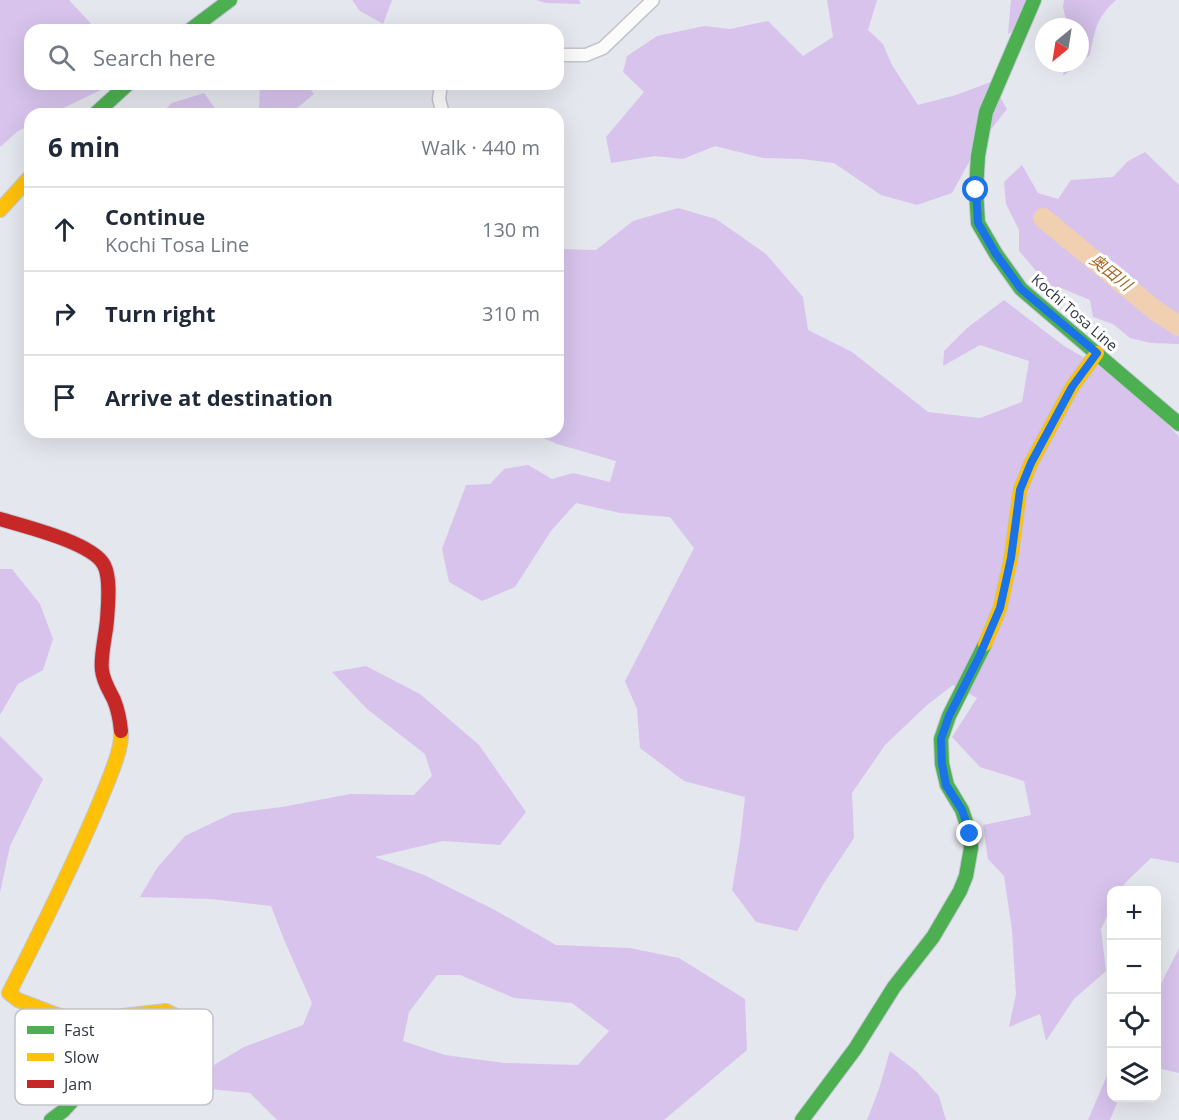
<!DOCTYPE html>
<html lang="en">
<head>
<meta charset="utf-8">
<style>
  body { margin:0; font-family:"Open Sans","Noto Sans JP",sans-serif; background:#f6f6f7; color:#1f2937 }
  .controls { position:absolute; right:18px; bottom:18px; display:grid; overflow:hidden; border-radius:12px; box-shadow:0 6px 24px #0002 }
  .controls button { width:54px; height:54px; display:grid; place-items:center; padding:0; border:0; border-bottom:2px solid #e0e1e3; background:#fff; color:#1f2937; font:30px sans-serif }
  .compass { position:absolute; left:1035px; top:18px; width:54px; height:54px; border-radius:50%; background:#fff; box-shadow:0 6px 24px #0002; rotate:210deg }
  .stop { position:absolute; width:18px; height:18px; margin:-14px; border:4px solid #1a73e8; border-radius:50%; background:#fff }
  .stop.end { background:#1a73e8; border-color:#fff; box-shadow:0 2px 6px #0008 }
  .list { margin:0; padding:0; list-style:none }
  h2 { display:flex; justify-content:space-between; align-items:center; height:78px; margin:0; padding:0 24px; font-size:26px }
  h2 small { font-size:20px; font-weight:400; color:#747a83 }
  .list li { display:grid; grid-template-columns:39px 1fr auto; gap:18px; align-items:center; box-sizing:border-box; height:84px; padding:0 24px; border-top:2px solid #e0e1e3 }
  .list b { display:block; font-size:22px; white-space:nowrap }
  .list p { margin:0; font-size:20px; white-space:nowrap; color:#747a83 }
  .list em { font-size:20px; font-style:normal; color:#747a83 }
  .icon { flex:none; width:33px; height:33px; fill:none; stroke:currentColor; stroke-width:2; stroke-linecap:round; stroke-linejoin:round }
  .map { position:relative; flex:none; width:1179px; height:1120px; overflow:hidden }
  .search { position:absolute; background:#fff; box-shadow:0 6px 24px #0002; left:24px; top:24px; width:540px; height:66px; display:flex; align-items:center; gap:15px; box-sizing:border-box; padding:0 21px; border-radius:18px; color:#747a83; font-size:22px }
  .panel { position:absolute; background:#fff; box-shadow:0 6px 24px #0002; left:24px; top:108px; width:540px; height:330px; border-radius:18px }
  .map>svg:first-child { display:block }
</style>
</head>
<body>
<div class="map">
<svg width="1179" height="1120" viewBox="0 0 1179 1120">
  <rect width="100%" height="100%" fill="#e5e7ee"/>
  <!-- green -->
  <path fill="#d7c3ec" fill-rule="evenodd" d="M0 0H69L97 30H30V84H109V86L51 114H30V125L18 131 0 147Z
    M352 0H392L383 24 360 11Z
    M536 0H579L581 4 546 3Z
    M827 0H877L868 30 883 44 892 65 918 105 956 95 991 82 1007 109 978 146 952 193 917 205 881 195 834 163 801 159 763 158 715 146 683 159 655 156 611 163 606 137 644 92 623 72 627 56 657 36 704 26 730 29 768 21 803 56 833 37Z
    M1011 0H1028L1024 25 1008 34Z
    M1064 0H1116C1096 18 1095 30 1090 55L1063 76 1065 63H1080V27H1068L1063 7Z
    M260 84H306L314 94 290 114H254L259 109Z
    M204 93 219 114H160L172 103Z
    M1145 152 1179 185V344L1151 343 1130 338 1113 324 1093 317 1090 300 1061 288 1049 286 1019 251V230L1006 204 1004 182 1022 165 1038 193 1058 199 1071 180 1113 177 1128 161Z
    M678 208 716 219 766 254 803 297 808 330 852 352 928 412 980 418 1022 402 1029 361 980 345 943 366 944 351 967 328 1004 300 1064 346 1132 385 1179 437V863L1151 858 1125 883 1121 890H1112L1111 908 1101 929 1106 971 1074 999 1046 1041 1040 1014 1009 1027 1016 994 1012 930 1004 876 988 859 983 825 1031 815 1024 781 980 767 952 737 977 698 953 685 927 705 885 745 852 793 854 838 824 883 797 931 756 922 732 890 740 842 745 797 684 781 640 748 637 709 625 681 694 548 670 517 620 513 576 503 551 531 515 587 482 601 449 582 442 549 466 485 490 484 504 469 528 465 552 479 573 473 610 482 616 461 557 444 530 432H558V249L596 250 633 221Z
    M0 569H12L40 604 53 639 43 670 18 684 0 715Z
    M366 666 420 694 479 745 526 812 500 845 443 841 375 857 424 875 493 909 556 945 630 948 679 958 745 999 747 1050 664 1120H277L250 1093 190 1087 207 1069 244 1047 303 1025 312 1003 285 942 271 906 211 899 140 897 157 868 185 836 233 813 282 807 350 794 414 795 432 776 425 754 367 709 332 672ZM437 975H460L514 998 572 1003 609 1031 578 1065 504 1063 445 1055 403 1041 409 1012Z
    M0 736 43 779 10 846 0 893Z
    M1179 948V1073L1157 1068V992Z
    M890 1051 916 1071 939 1096 946 1120H867L879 1089Z
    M1111 1066 1112 1098H1119L1110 1120H1088Z"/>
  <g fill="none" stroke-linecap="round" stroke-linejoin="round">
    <!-- river -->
    <path stroke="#f0d0b1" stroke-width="20" d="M1043 218 1156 311 1179 326"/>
    <!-- street casing -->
    <g stroke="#c2c5cc" stroke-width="15">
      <path id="street" d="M558 55H586L603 48 653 0
        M441 84 439 99 443 114"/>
    </g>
    <!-- fast casing -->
    <g stroke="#c2c6d5" stroke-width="16">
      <path id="fast" d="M1034 0 986 112 978 156 976 190 978 223 996 254 1021 289 1179 424
        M190 30 230 0
        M95 114 128 84
        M51 1120 63 1111 96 1075 159 1042 178 1028
        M802 1120 855 1049 894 987 933 937 960 891 966 876 971 848 970 834 962 810 947 785 942 764 941 739 949 716 985 644"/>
    </g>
    <!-- slow casing -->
    <g stroke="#c2c6d5" stroke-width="16">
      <path id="slow" d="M0 210 30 177
        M985 644 1000 608 1011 558 1020 490 1031 463 1072 387 1097 353
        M121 731C123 749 107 783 100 801 73 866 41 930 9 993L18 1000 60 1016 79 1019H96L166 1011 178 1017 181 1026 178 1028"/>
    </g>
    <!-- jam casing -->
    <g stroke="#c2c6d5" stroke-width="16">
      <path id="jam" d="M0 519C24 526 93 543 104 565 111 578 108 605 107 620 106 634 100 657 102 670 103 681 109 690 114 700 118 710 120 720 121 731"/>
    </g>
    <!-- street -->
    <use href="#street" stroke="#fbfbfc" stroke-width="12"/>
    <!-- fast -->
    <use href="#fast" stroke="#4caf50" stroke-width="14"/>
    <!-- slow -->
    <use href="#slow" stroke="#ffc107" stroke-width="14"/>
    <!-- jam -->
    <use href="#jam" stroke="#c62828" stroke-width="14"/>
  </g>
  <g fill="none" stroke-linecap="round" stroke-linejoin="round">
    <!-- route -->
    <path stroke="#1a73e8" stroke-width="8" d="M970 834 962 810 946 785 942 764 941 739 949 716 979 657 1000 608 1011 558 1020 490 1031 463 1072 387 1097 353 1021 289 996 254 978 223 976 190"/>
  </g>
  <g text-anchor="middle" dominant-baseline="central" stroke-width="6" stroke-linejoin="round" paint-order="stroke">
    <!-- street labels -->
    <g font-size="15" fill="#323744" stroke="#fff">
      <text transform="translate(1075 312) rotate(41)">Kochi Tosa Line</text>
    </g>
    <!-- water labels -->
    <g font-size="16" font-style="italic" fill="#a66622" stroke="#fff">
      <text transform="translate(1111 272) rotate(38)">奥田川</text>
    </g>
  </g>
  <!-- legend -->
  <rect x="15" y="1009" width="198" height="96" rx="9" fill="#fff" stroke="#c2c3c7" stroke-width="1.5"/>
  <rect x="27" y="1026" width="27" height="8" fill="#4caf50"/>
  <rect x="27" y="1053" width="27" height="8" fill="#ffc107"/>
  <rect x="27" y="1080" width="27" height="8" fill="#c62828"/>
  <g font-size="16" fill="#323744">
    <text x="64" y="1036">Fast</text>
    <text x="64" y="1063">Slow</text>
    <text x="64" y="1090">Jam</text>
  </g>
</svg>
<div class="controls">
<button>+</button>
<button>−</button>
<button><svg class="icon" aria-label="locate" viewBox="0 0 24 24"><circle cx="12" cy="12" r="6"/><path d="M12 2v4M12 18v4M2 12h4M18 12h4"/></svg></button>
<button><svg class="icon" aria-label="layers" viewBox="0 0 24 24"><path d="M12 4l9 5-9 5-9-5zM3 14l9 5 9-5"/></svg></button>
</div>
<svg class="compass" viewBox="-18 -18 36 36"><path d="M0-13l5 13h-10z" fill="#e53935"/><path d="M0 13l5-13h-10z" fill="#747a83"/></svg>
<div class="stop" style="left:976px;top:190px"></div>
<div class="stop end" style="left:970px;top:834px"></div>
<div class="search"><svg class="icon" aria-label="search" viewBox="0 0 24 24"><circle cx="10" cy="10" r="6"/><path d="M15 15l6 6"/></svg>Search here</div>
<section class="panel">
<h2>6 min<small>Walk · 440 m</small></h2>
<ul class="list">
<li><svg class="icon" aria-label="ahead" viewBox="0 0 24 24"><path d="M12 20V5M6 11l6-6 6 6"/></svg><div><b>Continue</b><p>Kochi Tosa Line</p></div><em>130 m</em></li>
<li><svg class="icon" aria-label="right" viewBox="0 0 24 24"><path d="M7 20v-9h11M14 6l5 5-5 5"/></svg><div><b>Turn right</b></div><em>310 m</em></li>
<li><svg class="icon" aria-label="arrive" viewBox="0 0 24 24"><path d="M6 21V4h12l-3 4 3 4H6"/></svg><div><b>Arrive at destination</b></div></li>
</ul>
</section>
</div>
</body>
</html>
